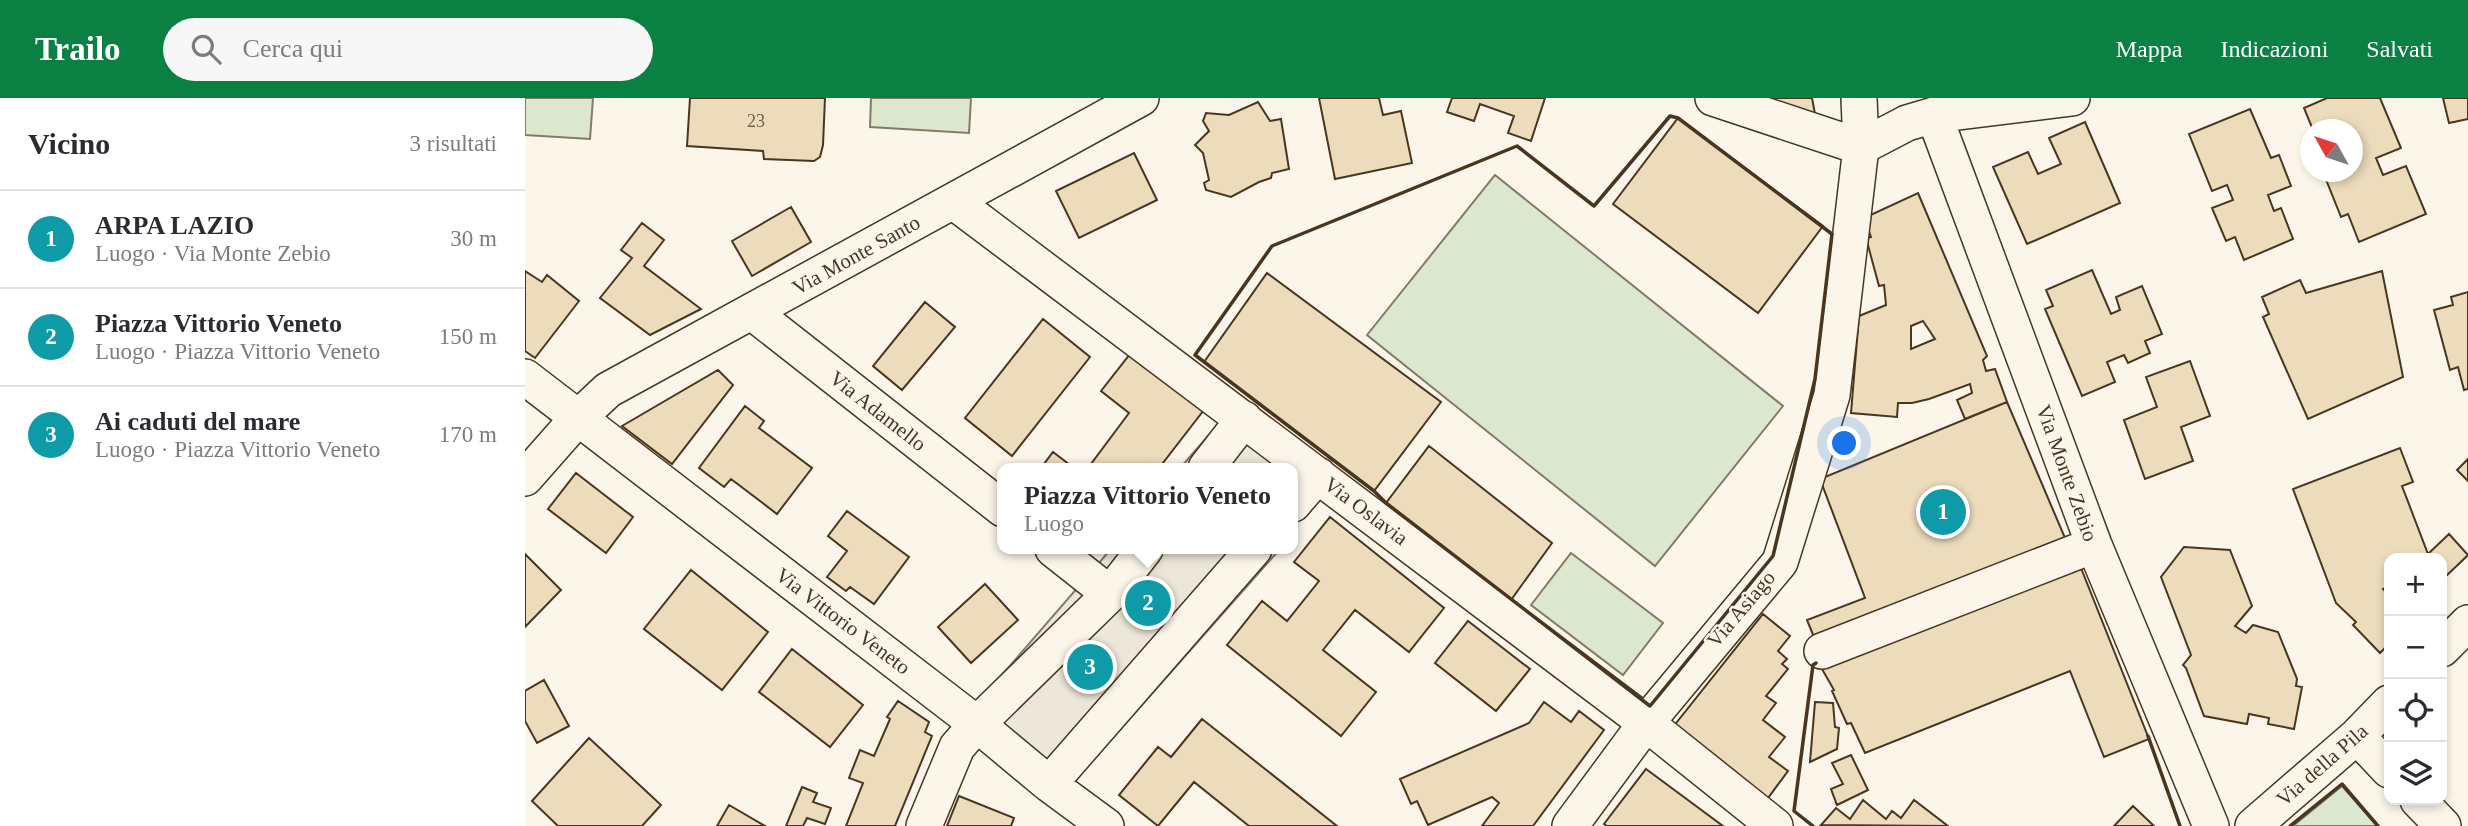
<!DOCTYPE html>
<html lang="it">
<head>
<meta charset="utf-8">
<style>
  body { margin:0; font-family:"Times New Roman",serif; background:#f7f7f7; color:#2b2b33 }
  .controls { position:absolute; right:21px; bottom:21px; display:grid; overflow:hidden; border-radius:14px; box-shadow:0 4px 10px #0003 }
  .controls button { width:63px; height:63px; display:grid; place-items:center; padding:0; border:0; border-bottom:2px solid #e1e1e2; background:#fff; color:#2b2b33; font:35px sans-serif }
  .compass { position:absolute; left:1775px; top:21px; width:63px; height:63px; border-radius:50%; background:#fff; box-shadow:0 4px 10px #0003; rotate:310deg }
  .you { position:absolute; left:1320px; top:346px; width:24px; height:24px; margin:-18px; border:5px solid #fff; border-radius:50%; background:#1a73e8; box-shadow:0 0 0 10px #1a73e833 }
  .badge { display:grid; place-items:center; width:46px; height:46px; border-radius:50%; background:#0b8043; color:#fff; font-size:23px; font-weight:700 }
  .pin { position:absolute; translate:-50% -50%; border:4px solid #fff; box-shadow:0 2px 7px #0006 }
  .popup { position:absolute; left:472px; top:365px; width:301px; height:91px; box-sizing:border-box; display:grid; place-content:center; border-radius:14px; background:#fff; filter:drop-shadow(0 2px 5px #0005); font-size:23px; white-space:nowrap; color:#7c7c81 }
  .popup b { font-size:26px; color:#2b2b33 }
  .popup::after { content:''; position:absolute; left:50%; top:100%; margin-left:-14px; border:14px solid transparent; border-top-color:#fff }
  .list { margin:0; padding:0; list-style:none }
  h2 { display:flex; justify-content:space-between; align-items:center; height:91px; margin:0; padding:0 28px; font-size:30px }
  h2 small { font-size:23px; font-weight:400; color:#7c7c81 }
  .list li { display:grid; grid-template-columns:46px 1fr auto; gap:21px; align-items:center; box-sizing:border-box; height:98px; padding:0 28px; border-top:2px solid #e1e1e2 }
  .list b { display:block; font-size:26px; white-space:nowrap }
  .list p { margin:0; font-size:23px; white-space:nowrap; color:#7c7c81 }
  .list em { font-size:23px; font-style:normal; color:#7c7c81 }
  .icon { flex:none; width:38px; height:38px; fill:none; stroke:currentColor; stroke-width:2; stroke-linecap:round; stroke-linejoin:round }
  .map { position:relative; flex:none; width:1943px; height:728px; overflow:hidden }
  header { display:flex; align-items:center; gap:42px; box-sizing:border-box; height:98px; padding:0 35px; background:#0b8043; color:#fff }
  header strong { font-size:33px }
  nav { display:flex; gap:38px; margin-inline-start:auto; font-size:24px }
  .search { width:490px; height:63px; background:#f7f7f7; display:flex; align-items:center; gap:18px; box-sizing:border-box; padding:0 24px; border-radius:38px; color:#7c7c81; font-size:26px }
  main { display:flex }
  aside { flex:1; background:#fff }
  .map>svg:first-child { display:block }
</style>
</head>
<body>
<header>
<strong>Trailo</strong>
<div class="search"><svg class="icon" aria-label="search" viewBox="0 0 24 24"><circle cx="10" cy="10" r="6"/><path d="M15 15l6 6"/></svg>Cerca qui</div>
<nav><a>Mappa</a><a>Indicazioni</a><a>Salvati</a></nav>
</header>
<main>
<aside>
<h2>Vicino<small>3 risultati</small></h2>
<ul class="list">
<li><span class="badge" style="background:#0f9aa8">1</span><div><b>ARPA LAZIO</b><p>Luogo · Via Monte Zebio</p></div><em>30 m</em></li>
<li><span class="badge" style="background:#0f9aa8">2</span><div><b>Piazza Vittorio Veneto</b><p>Luogo · Piazza Vittorio Veneto</p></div><em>150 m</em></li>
<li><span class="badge" style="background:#0f9aa8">3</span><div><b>Ai caduti del mare</b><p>Luogo · Piazza Vittorio Veneto</p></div><em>170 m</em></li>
</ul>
</aside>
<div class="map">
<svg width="1943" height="728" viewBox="0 0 1943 728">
  <rect width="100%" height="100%" fill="#fbf6e9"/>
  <!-- green -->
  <path fill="#dce7d0" stroke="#887966" stroke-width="2" d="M0 0H68L65 41 0 37Z
    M346 0H446L444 35 345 29Z
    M970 77 1258 308 1130 468 842 237Z
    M1046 455 1138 525 1098 577 1006 507Z
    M1817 688 1852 728H1768Z"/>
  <!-- parking -->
  <path fill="#ede7d9" stroke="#887966" stroke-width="2" d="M697 322 757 370H655Z
    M586 451H755L547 686 451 607Z"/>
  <!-- building -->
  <path fill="#ecdcbc" stroke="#4a3520" stroke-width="2" fill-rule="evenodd" d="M165 0H300L298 47 295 59 289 63 239 61 238 53 162 48Z
    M794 0H854L858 17 876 13 887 65 810 81Z
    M927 0H1020L1006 43 983 35 989 18 955 6 949 23 922 14Z
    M1221 0H1287L1291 21Z
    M1802 0H1855L1876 50 1851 60 1858 77 1881 68 1901 116 1834 144 1823 116 1816 119 1798 74H1828V32H1788L1779 10Z
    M1918 0H1943V21L1924 25Z
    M733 4 745 23 756 21 764 71 747 75 746 80 734 84 706 99 681 92 679 85 684 82 678 55 670 47 684 33 678 23 681 15 704 17Z
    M1725 11 1746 60 1754 57 1766 88 1743 97 1749 113 1756 110 1768 141 1719 162 1710 139 1701 143 1687 110 1708 102 1702 87 1687 93 1664 36Z
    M1153 20 1298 128 1233 215 1088 106Z
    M1560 24 1595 105 1502 146 1468 69 1503 54 1513 76 1536 66 1524 40Z
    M609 55 632 102 554 140 531 93Z
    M1393 95 1462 258 1458 262 1461 273 1470 271 1482 304 1440 321 1432 302 1447 295 1445 286 1404 301 1387 305H1373L1372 319 1326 315 1334 218 1361 207 1359 187 1354 188 1341 140 1346 139 1339 120ZM1398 223 1410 241 1386 251V228Z
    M266 109 286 144 227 178 207 143Z
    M117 125 139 142 119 168 176 211 125 237 75 200 107 160 96 152Z
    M1567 172 1586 216 1595 212 1591 199 1617 188 1637 236 1620 243 1625 255 1603 265 1599 257 1582 264 1590 284 1557 298 1520 211 1528 208 1521 192Z
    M0 173 17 184 22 177 54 203 10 260 0 253Z
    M1857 173 1878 279 1783 321 1738 219 1744 216 1737 199 1775 182 1781 195Z
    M742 175 916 304 849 393 679 264Z
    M1943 194V291L1939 292 1933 269 1925 272 1909 212 1928 207 1926 199Z
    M400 204 430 229 377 292 348 268Z
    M518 221 565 259 487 358 440 320Z
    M609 251 682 308 634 370H563L604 315 576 293Z
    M1665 263 1685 318 1656 329 1668 363 1620 381 1599 322 1632 309 1621 279Z
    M193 272 208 287 147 366 97 328Z
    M1482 304 1543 447 1291 544 1282 522 1340 500 1295 381Z
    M220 308 239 323 234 330 287 370 252 416 206 381 199 389 174 370Z
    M904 348 1027 445 986 502 861 405Z
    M1875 350 1888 384 1877 388 1903 456 1924 436 1943 457 1917 482V460H1864V488L1858 491 1864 497V546L1855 555 1828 527 1831 524 1811 505 1768 391Z
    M528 354 549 370H516Z
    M1943 361V383L1932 372Z
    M51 375 108 419 81 455 23 411Z
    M322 413 384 459 349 506 325 489 321 493 302 479 322 453 303 438Z
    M805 419 919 510 884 554 830 512 798 552 851 594 816 638 702 547 737 503 762 523 794 483 769 464Z
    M1659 449 1705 452 1727 508 1710 528 1721 535 1728 527 1753 534 1772 581 1771 588 1777 589 1769 631 1743 626 1744 620 1724 616 1722 626 1679 618 1661 570 1658 567 1666 557 1636 479Z
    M0 456 36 492 0 529Z
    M1552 460 1624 641 1579 659 1545 573 1340 655 1326 625 1322 626 1307 593 1309 592 1293 564Z
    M166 472 243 534 197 592 119 531Z
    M460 486 493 522 446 565 413 529Z
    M1238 516 1265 538 1253 553 1262 561 1257 566 1263 571 1241 598 1251 605 1238 622 1260 639 1244 659 1263 673 1243 700 1148 629Z
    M943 523 1005 571 971 613 910 565Z
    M267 551 338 607 305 649 234 594Z
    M19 582 44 628 12 645 0 623V593Z
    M373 603 404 624 400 634 407 638 370 728H321L338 685 324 680 335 652 349 658 365 621 362 619Z
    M1019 604 1046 624 1054 613 1079 632 1008 728H957L974 705 967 699 903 727 892 703 886 706 875 681 1004 625Z
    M1290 604 1308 605 1310 629 1314 630 1312 651 1285 664Z
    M677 621 812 728H724L669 684 633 728 594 697 633 649 646 659Z
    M64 640 136 707 117 728H33L7 703Z
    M1326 657 1343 692 1312 707 1306 691 1318 686 1307 665Z
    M1121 671 1198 728H1082L1079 726Z
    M277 689 292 695 288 704 306 710 300 726 282 720 278 728H261Z
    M434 698 489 720 486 728H422Z
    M1338 702 1361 721 1367 713 1376 720 1389 702 1423 728 1296 727 1311 710 1325 721Z
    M204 707 240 728H192Z
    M1608 708 1629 728H1589Z"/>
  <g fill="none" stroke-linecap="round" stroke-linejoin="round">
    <!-- minor casing -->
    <g stroke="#4a3520" stroke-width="38">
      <path id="minor" d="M1188 0 1336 49
        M1409 17 1569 447 1686 728
        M1336 49 1382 25 1409 17 1547 0
        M428 103 1121 625 1250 728
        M227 214 478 411
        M0 279 452 626 524 686 581 728
        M681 370 719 321
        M0 380 52 321 83 292 616 0
        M768 406 793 377
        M528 451 585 496
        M1917 551 1943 525
        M1297 553 1569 447
        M1832 638 1864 672
        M524 686 729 451
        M1893 702 1918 728
        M399 728 432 649 452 626 585 496 620 451
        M1045 728 1121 625 1255 464 1307 297 1336 49 1334 0
        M1728 728 1832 638 1864 605"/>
    </g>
    <!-- minor -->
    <use href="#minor" stroke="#fbf6e9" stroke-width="35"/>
    <!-- wall -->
    <path stroke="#4a3520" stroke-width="3.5" d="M1145 18 1153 20 1307 136 1290 281 1248 458 1125 608 861 405 849 393 670 257 747 148 992 48 1069 108Z
      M1623 638 1655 728
      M1288 728 1269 713 1288 567 1291 565
      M1765 728 1817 686 1853 728"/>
  </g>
  <g text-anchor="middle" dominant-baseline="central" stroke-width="5" stroke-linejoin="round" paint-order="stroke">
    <!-- number labels -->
    <g font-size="18" fill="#725f47">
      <text x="231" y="23">23</text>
    </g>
    <!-- street labels -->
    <g font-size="21" fill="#4a3520" stroke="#fbf6e9">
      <text transform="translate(331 157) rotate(-29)">Via Monte Santo</text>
      <text transform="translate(353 313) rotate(38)">Via Adamello</text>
      <text transform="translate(1542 375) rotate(70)">Via Monte Zebio</text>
      <text transform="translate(841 413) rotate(37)">Via Oslavia</text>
      <text transform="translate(1216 511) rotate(-50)">Via Asiago</text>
      <text transform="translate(318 523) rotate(37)">Via Vittorio Veneto</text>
      <text transform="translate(1797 667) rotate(-41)">Via della Pila</text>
    </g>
  </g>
</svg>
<div class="controls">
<button>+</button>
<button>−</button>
<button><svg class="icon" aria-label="locate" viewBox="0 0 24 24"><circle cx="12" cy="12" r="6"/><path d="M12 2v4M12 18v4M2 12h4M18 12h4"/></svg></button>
<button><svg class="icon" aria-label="layers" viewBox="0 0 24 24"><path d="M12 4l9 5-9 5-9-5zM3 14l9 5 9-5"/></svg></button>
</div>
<svg class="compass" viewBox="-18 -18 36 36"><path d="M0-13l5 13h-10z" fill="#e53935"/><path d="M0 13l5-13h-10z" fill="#7c7c81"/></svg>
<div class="you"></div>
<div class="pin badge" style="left:1418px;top:414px;background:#0f9aa8">1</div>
<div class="pin badge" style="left:623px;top:505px;background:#0f9aa8">2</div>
<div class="popup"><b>Piazza Vittorio Veneto</b>Luogo</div>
<div class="pin badge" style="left:565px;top:569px;background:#0f9aa8">3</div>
</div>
</main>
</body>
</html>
